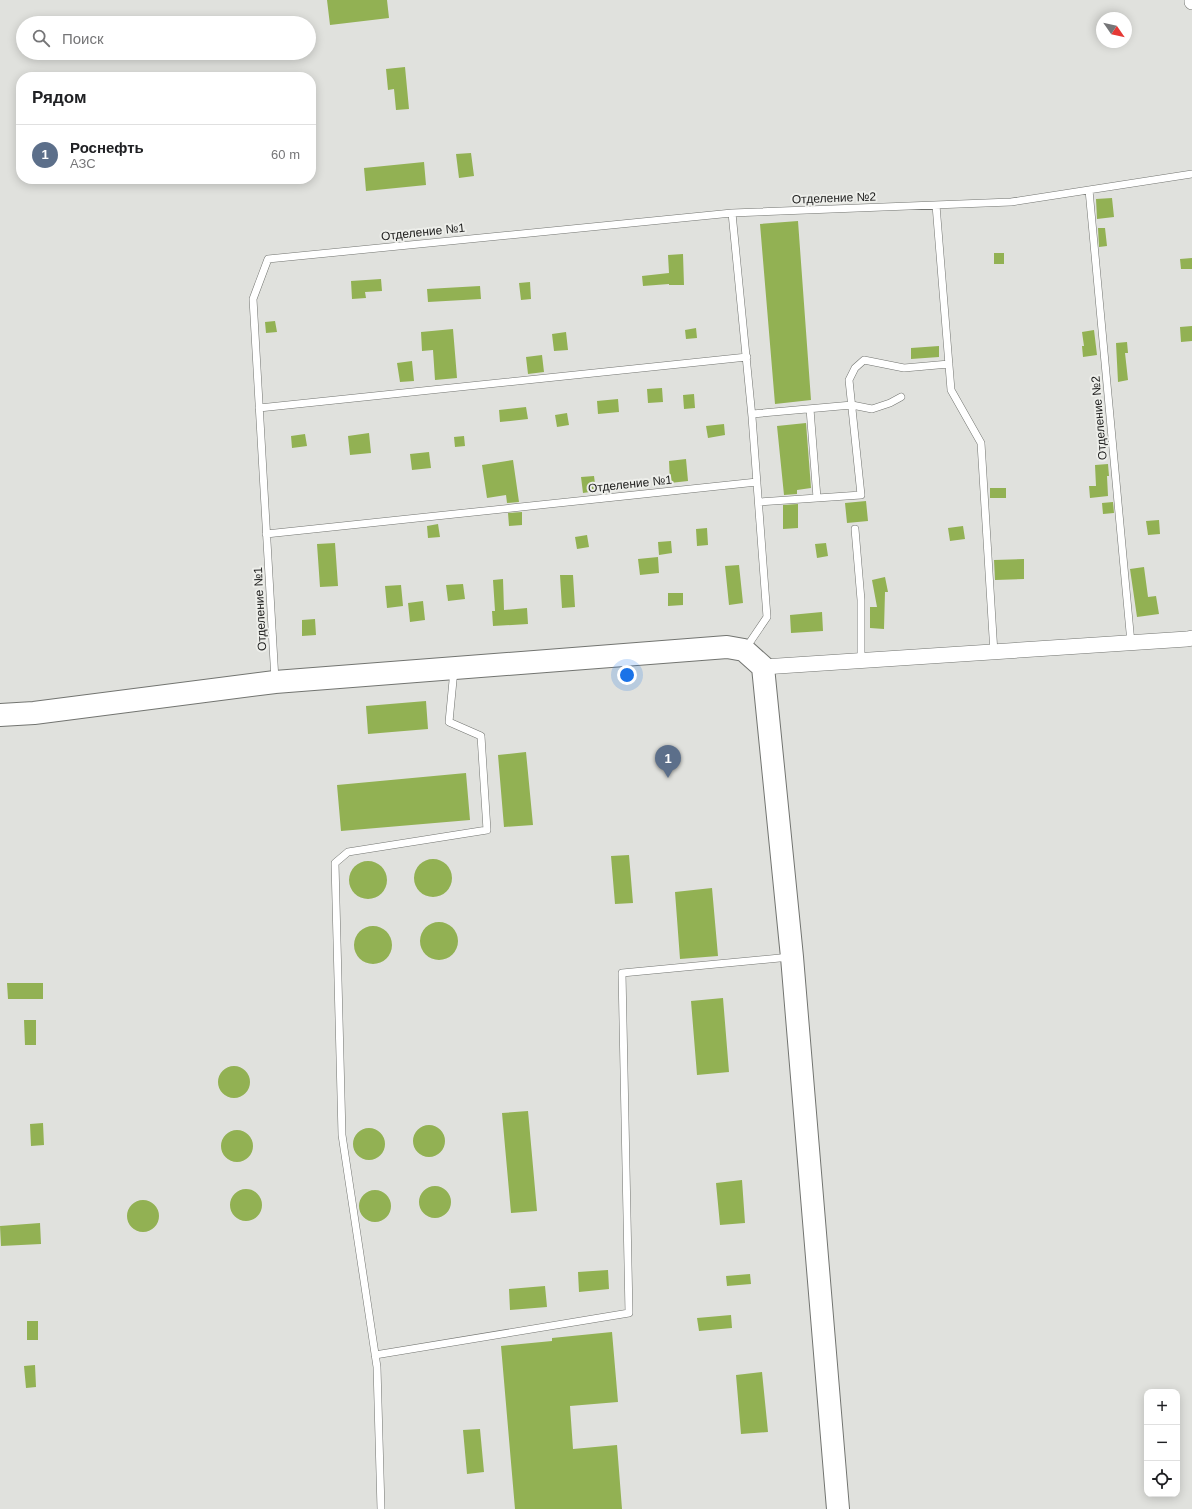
<!DOCTYPE html>
<html lang="ru">
<head>
<meta charset="utf-8">
<style>
  body { margin:0; font-family:Arial,sans-serif; background:#f2f2f2; color:#202124 }
  .controls { position:absolute; right:12px; bottom:12px; display:grid; overflow:hidden; border-radius:8px; box-shadow:0 2px 10px #0003 }
  .controls button { width:36px; height:36px; display:grid; place-items:center; padding:0; border:0; border-bottom:1px solid #e0e0e0; background:#fff; color:#202124; font:20px sans-serif }
  .compass { position:absolute; left:1096px; top:12px; width:36px; height:36px; border-radius:50%; background:#fff; box-shadow:0 2px 10px #0003; rotate:124deg }
  .you { position:absolute; left:627px; top:675px; width:14px; height:14px; margin:-10px; border:3px solid #fff; border-radius:50%; background:#1a73e8; box-shadow:0 0 0 6px #1a73e833 }
  .badge { display:grid; place-items:center; width:26px; height:26px; border-radius:50%; background:#b45309; color:#fff; font-size:13px; font-weight:700 }
  .pin { position:absolute; translate:-50% -33px; filter:drop-shadow(0 1px 2px #0008) }
  .pin::after { content:''; position:absolute; top:21px; width:14px; height:12px; background:inherit; clip-path:polygon(0 0,100% 0,50% 100%) }
  .list { margin:0; padding:0; list-style:none }
  h2 { display:flex; justify-content:space-between; align-items:center; height:52px; margin:0; padding:0 16px; font-size:17px }
  h2 small { font-size:13px; font-weight:400; color:#757577 }
  .list li { display:grid; grid-template-columns:26px 1fr auto; gap:12px; align-items:center; box-sizing:border-box; height:60px; padding:0 16px; border-top:1px solid #e0e0e0 }
  .list b { display:block; font-size:15px; white-space:nowrap }
  .list p { margin:0; font-size:13px; white-space:nowrap; color:#757577 }
  .list em { font-size:13px; font-style:normal; color:#757577 }
  .icon { flex:none; width:22px; height:22px; fill:none; stroke:currentColor; stroke-width:2; stroke-linecap:round; stroke-linejoin:round }
  .map { position:relative; flex:none; width:1192px; height:1509px; overflow:hidden }
  .search { position:absolute; background:#fff; box-shadow:0 2px 10px #0003; left:16px; top:16px; width:300px; height:44px; display:flex; align-items:center; gap:10px; box-sizing:border-box; padding:0 14px; border-radius:22px; color:#757577; font-size:15px }
  .panel { position:absolute; background:#fff; box-shadow:0 2px 10px #0003; left:16px; top:72px; width:300px; height:112px; border-radius:16px }
  .map>svg:first-child { display:block }
</style>
</head>
<body>
<div class="map">
<svg width="1192" height="1509" viewBox="0 0 1192 1509">
  <rect width="100%" height="100%" fill="#e0e1dd"/>
  <!-- building -->
  <path fill="#92b153" d="M327 0H387L389 18 330 25Z
    M405 67 409 109 396 110 394 89 388 90 386 69Z
    M471 153 474 176 459 178 456 154Z
    M424 162 426 185 366 191 364 168Z
    M1112 198 1114 217 1097 219 1096 199Z
    M798 221 811 400 775 404 760 224Z
    M1098 228H1105L1107 246 1099 247Z
    M994 253H1004V264H994Z
    M683 254 684 285H669V284L643 286 642 276 669 273 668 255Z
    M1192 258V269H1181L1180 259Z
    M381 279 382 291 365 292 366 298 352 299 351 281Z
    M530 282 531 299 521 300 519 283Z
    M480 286 481 299 428 302 427 289Z
    M275 321 277 332 266 333 265 322Z
    M1192 326V341L1181 342 1180 327Z
    M696 328 697 338 686 339 685 330Z
    M453 329 457 378 435 380 433 350 422 351 421 332Z
    M1094 330 1097 355 1083 357 1082 346H1084L1082 332Z
    M566 332 568 350 554 351 552 334Z
    M1127 342 1128 353H1125L1128 380 1118 382 1116 343Z
    M939 346V357L911 359V348Z
    M542 355 544 372 528 374 526 357Z
    M412 361 414 381 400 382 397 363Z
    M662 388 663 402 648 403 647 389Z
    M694 394 695 408 684 409 683 395Z
    M618 399 619 412 598 414 597 401Z
    M526 407 528 419 500 422 499 410Z
    M567 413 569 425 557 427 555 415Z
    M806 423 811 488 797 490V494L784 495 777 426Z
    M724 424 725 435 708 438 706 426Z
    M369 433 371 453 350 455 348 436Z
    M305 434 307 446 292 448 291 436Z
    M464 436 465 446 455 447 454 437Z
    M429 452 431 468 412 470 410 454Z
    M686 459 688 481 670 483 669 461Z
    M513 460 519 502 507 503 506 495 487 498 482 465Z
    M1108 464 1109 476H1107L1108 496 1090 498 1089 486H1096L1095 465Z
    M594 476 596 491 583 493 581 477Z
    M990 488H1006V498H990Z
    M866 501 868 521 847 523 845 503Z
    M1113 502 1114 513 1103 514 1102 503Z
    M798 504V528L783 529V505Z
    M522 512V525L509 526 508 513Z
    M1159 520 1160 534 1148 535 1146 521Z
    M438 524 440 537 428 538 427 526Z
    M963 526 965 539 950 541 948 528Z
    M707 528 708 545 697 546 696 529Z
    M587 535 589 547 577 549 575 537Z
    M671 541 672 553 659 555 658 542Z
    M335 543 338 586 320 587 317 544Z
    M826 543 828 556 817 558 815 544Z
    M658 557 659 573 640 575 638 559Z
    M1024 559V579L995 580 994 560Z
    M739 565 743 603 729 605 725 566Z
    M1144 567 1148 597 1156 596 1159 614 1137 617 1130 569Z
    M560 575H573L575 607 562 608Z
    M885 577 888 592H885L884 629 870 628V607H877L872 580Z
    M503 579 504 610 527 608 528 624 493 626 492 611H495L493 580Z
    M463 584 465 599 448 601 446 585Z
    M401 585 403 606 387 608 385 586Z
    M668 593H683V605L668 606Z
    M423 601 425 620 410 622 408 603Z
    M822 612 823 631 791 633 790 615Z
    M315 619 316 635 302 636V620Z
    M426 701 428 729 368 734 366 706Z
    M526 752 533 825 504 827 498 755Z
    M466 773 470 820 341 831 337 785Z
    M629 855 633 903 615 904 611 856Z
    M414 878a19 19 0 1 1 38 0a19 19 0 1 1-38 0Z
    M349 880a19 19 0 1 1 38 0a19 19 0 1 1-38 0Z
    M712 888 718 956 680 959 675 892Z
    M420 941a19 19 0 1 1 38 0a19 19 0 1 1-38 0Z
    M354 945a19 19 0 1 1 38 0a19 19 0 1 1-38 0Z
    M7 983H43V999H8Z
    M723 998 729 1072 697 1075 691 1001Z
    M24 1020H36V1045H25Z
    M218 1082a16 16 0 1 1 32 0a16 16 0 1 1-32 0Z
    M528 1111 537 1211 511 1213 502 1113Z
    M43 1123 44 1145 31 1146 30 1124Z
    M413 1141a16 16 0 1 1 32 0a16 16 0 1 1-32 0Z
    M353 1144a16 16 0 1 1 32 0a16 16 0 1 1-32 0Z
    M221 1146a16 16 0 1 1 32 0a16 16 0 1 1-32 0Z
    M742 1180 745 1223 720 1225 716 1183Z
    M419 1202a16 16 0 1 1 32 0a16 16 0 1 1-32 0Z
    M230 1205a16 16 0 1 1 32 0a16 16 0 1 1-32 0Z
    M359 1206a16 16 0 1 1 32 0a16 16 0 1 1-32 0Z
    M127 1216a16 16 0 1 1 32 0a16 16 0 1 1-32 0Z
    M40 1223 41 1244 1 1246 0 1226Z
    M608 1270 609 1289 579 1292 578 1272Z
    M750 1274 751 1284 727 1286 726 1276Z
    M545 1286 547 1307 510 1310 509 1289Z
    M731 1315 732 1328 699 1331 697 1318Z
    M27 1321H38V1340H27Z
    M612 1332 618 1402 570 1406 573 1449 617 1445 622 1509H515L501 1346 552 1341V1338Z
    M35 1365 36 1387 26 1388 24 1366Z
    M762 1372 768 1432 741 1434 736 1375Z
    M480 1429 484 1472 467 1474 463 1430Z"/>
  <g fill="none" stroke-linecap="round" stroke-linejoin="round">
    <!-- lane casing -->
    <g stroke="#727470" stroke-width="8">
      <path id="lane" d="M1089 190 1131 643
        M936 205 951 390 981 443 994 653
        M732 213 752 417 767 617 746 648
        M259 408 747 357
        M810 409 817 498
        M752 414 852 405 872 409 890 403 901 397
        M759 502 861 495 849 380 855 368 864 360 904 368 949 364
        M855 529 861 600V661
        M266 534 757 482
        M275 680 253 299 268 259 732 213 1011 202 1192 174
        M375 1355 629 1313 622 973 790 957
        M381 1509 377 1367 342 1135 335 863 348 852 487 830 481 736 449 722 454 670"/>
    </g>
    <!-- street casing -->
    <g stroke="#727470" stroke-width="16">
      <path id="street" d="M1192 0V2
        M763 667 1187 639 1192 638"/>
    </g>
    <!-- primary casing -->
    <g stroke="#727470" stroke-width="24">
      <path id="primary" d="M0 715 34 713 275 682 727 647 744 650 763 667 792 957 838 1509"/>
    </g>
    <!-- lane -->
    <use href="#lane" stroke="#fff" stroke-width="7"/>
    <!-- street -->
    <use href="#street" stroke="#fff" stroke-width="15"/>
    <!-- primary -->
    <use href="#primary" stroke="#fff" stroke-width="22"/>
  </g>
  <g text-anchor="middle" dominant-baseline="central" stroke-width="4" stroke-linejoin="round" paint-order="stroke">
    <!-- street labels -->
    <g font-size="12" fill="#212120" stroke="#edeeea">
      <text transform="translate(834 198) rotate(-2)">Отделение №2</text>
      <text transform="translate(423 232) rotate(-6)">Отделение №1</text>
      <text transform="translate(1099 418) rotate(-95)">Отделение №2</text>
      <text transform="translate(630 484) rotate(-6)">Отделение №1</text>
      <text transform="translate(260 609) rotate(-93)">Отделение №1</text>
    </g>
  </g>
</svg>
<div class="controls">
<button>+</button>
<button>−</button>
<button><svg class="icon" aria-label="locate" viewBox="0 0 24 24"><circle cx="12" cy="12" r="6"/><path d="M12 2v4M12 18v4M2 12h4M18 12h4"/></svg></button>
</div>
<svg class="compass" viewBox="-18 -18 36 36"><path d="M0-13l5 13h-10z" fill="#e53935"/><path d="M0 13l5-13h-10z" fill="#757577"/></svg>
<div class="you"></div>
<div class="pin badge" style="left:668px;top:778px;background:#5c6f8a">1</div>
<div class="search"><svg class="icon" aria-label="search" viewBox="0 0 24 24"><circle cx="10" cy="10" r="6"/><path d="M15 15l6 6"/></svg>Поиск</div>
<section class="panel">
<h2>Рядом<small></small></h2>
<ul class="list">
<li><span class="badge" style="background:#5c6f8a">1</span><div><b>Роснефть</b><p>АЗС</p></div><em>60 m</em></li>
</ul>
</section>
</div>
</body>
</html>
